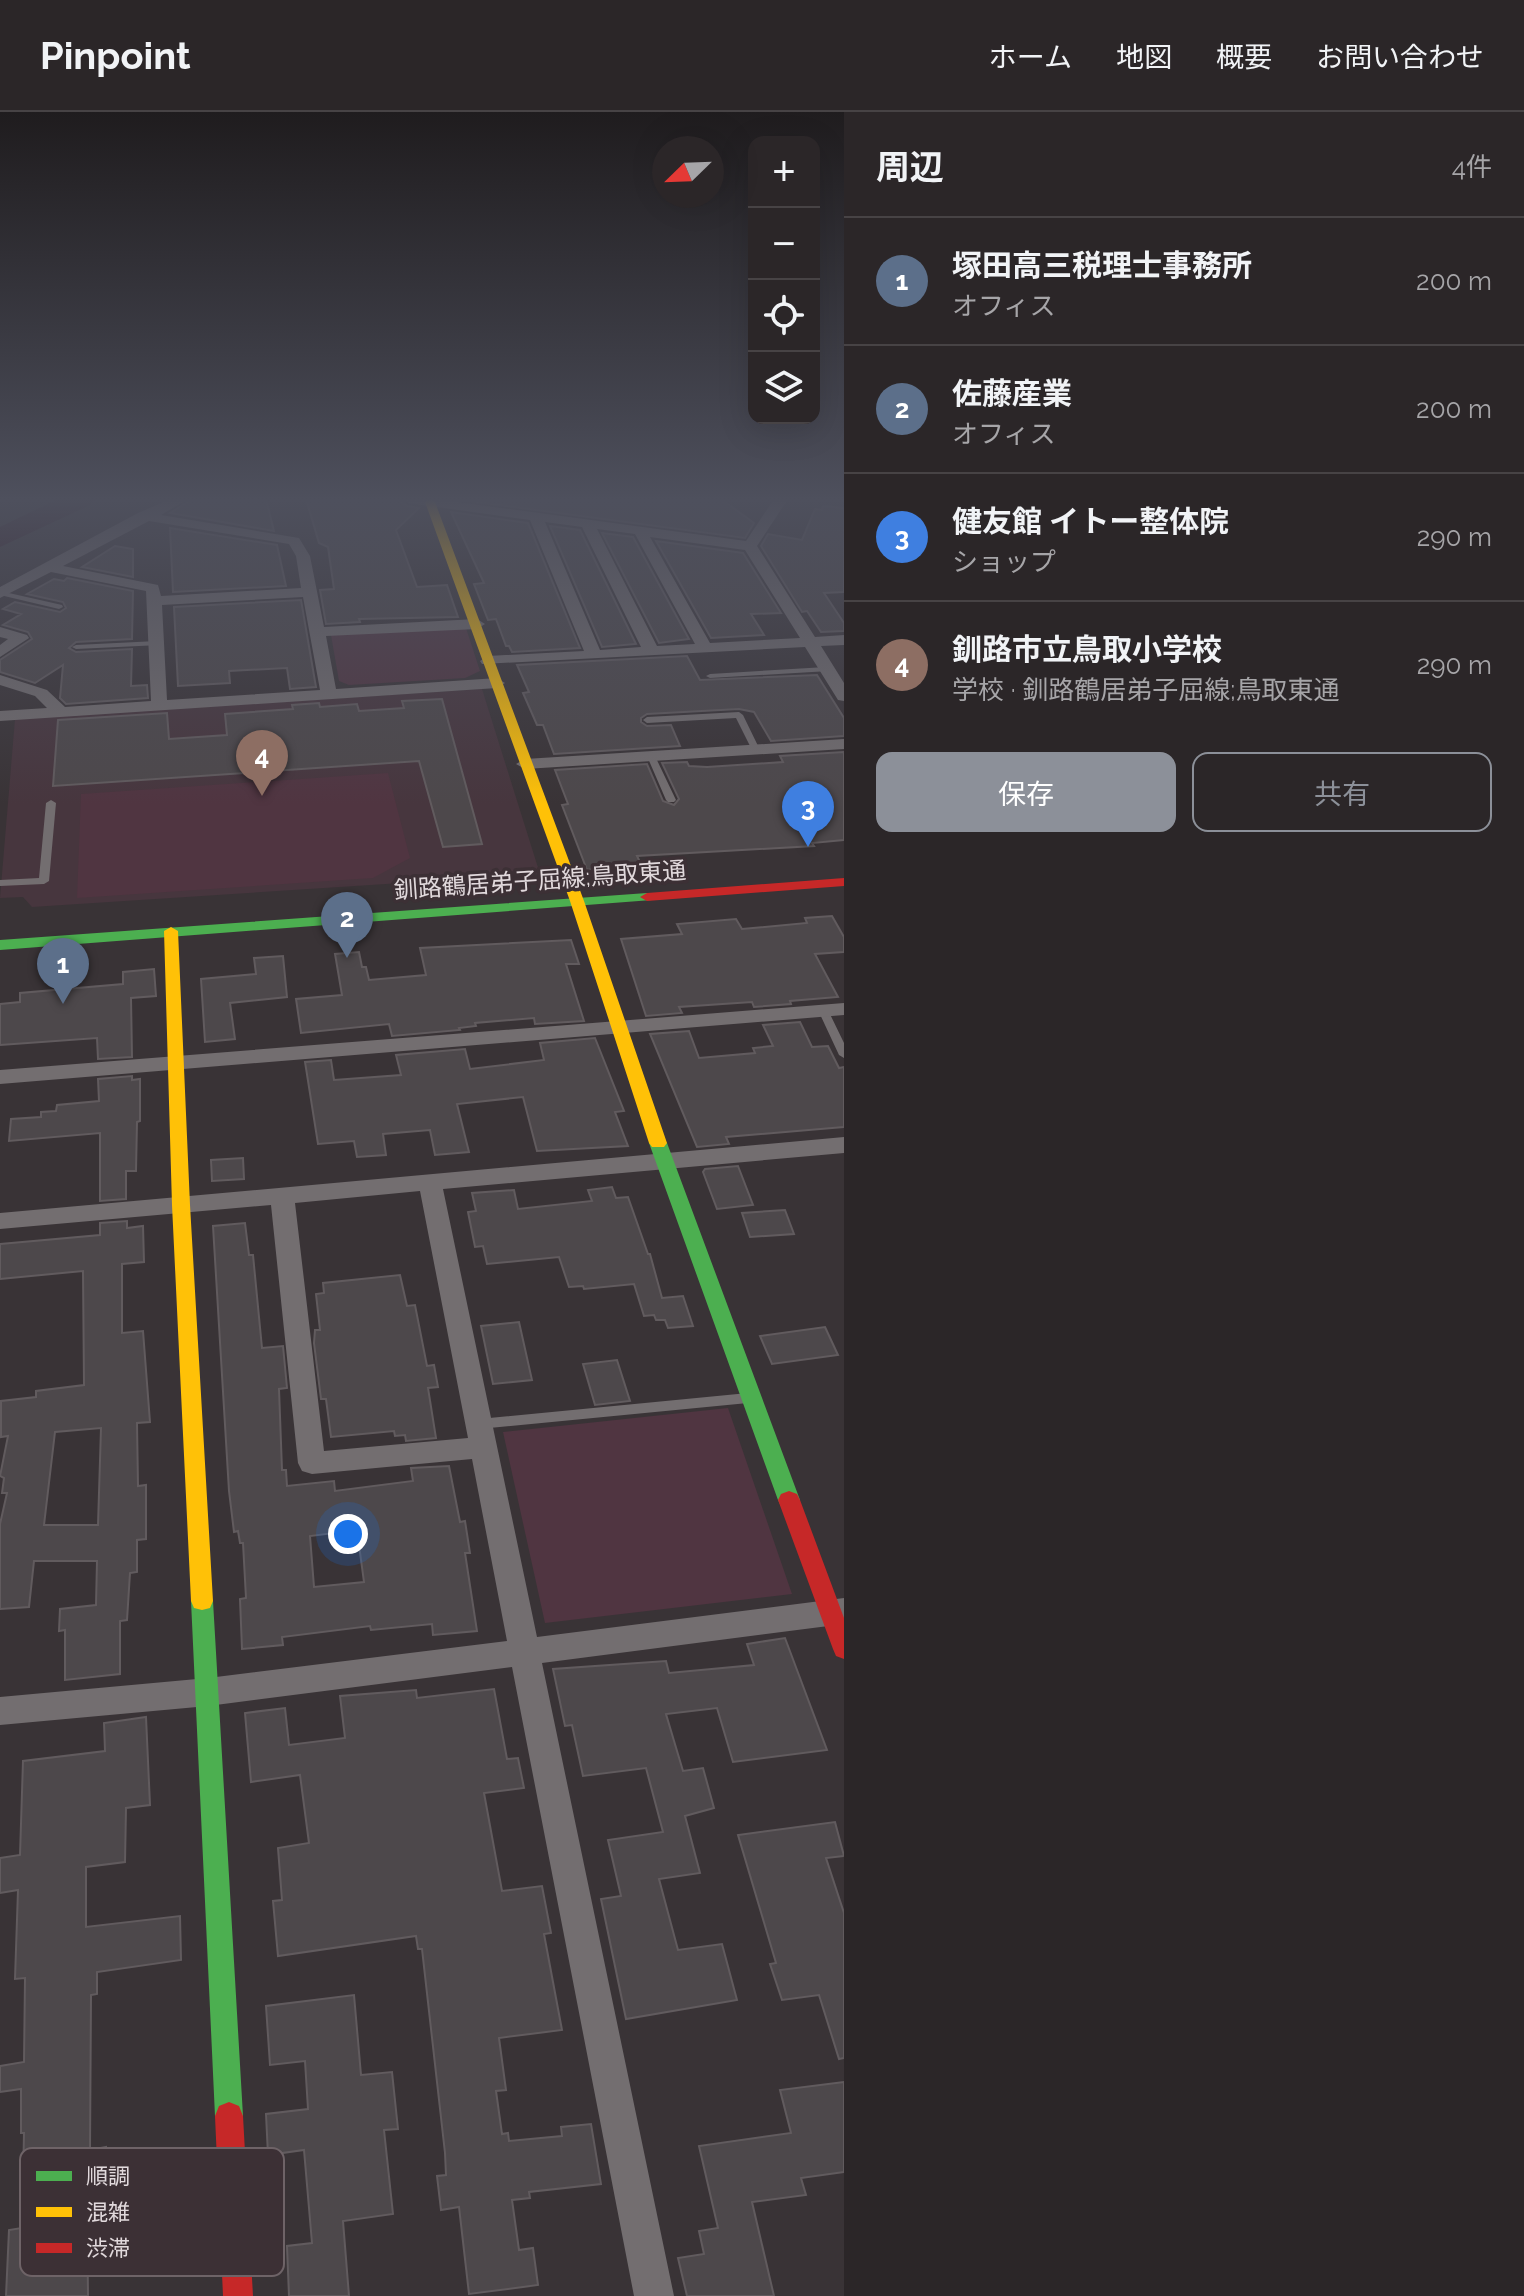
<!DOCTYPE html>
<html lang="ja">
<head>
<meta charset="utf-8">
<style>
  body { margin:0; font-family:Raleway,"Noto Sans JP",sans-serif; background:#373234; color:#f1f3f6 }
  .controls { position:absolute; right:24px; top:24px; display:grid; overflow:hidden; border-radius:16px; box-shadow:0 8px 32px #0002 }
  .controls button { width:72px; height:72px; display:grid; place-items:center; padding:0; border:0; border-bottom:2px solid #474345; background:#2b2628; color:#f1f3f6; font:40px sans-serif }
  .compass { position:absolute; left:652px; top:24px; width:72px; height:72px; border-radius:50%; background:#2b2628; box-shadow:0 8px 32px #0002; rotate:247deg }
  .you { position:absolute; left:348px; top:1422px; width:28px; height:28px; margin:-20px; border:6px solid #fff; border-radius:50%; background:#1a73e8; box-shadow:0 0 0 12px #1a73e833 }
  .badge { display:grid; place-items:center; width:52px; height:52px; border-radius:50%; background:#8c9099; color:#fff; font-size:26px; font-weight:700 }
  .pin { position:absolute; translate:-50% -66px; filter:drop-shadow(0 2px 4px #0008) }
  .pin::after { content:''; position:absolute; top:42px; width:28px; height:24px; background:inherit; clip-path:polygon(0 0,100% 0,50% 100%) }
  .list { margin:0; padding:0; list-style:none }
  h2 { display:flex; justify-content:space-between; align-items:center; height:104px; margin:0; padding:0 32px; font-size:34px }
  h2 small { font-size:26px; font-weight:400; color:#a6a5a8 }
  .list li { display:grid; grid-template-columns:52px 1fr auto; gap:24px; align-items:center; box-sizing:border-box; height:128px; padding:0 32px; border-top:2px solid #474345 }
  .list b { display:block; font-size:30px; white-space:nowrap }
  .list p { margin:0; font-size:26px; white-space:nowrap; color:#a6a5a8 }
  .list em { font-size:26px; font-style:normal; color:#a6a5a8 }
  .actions { display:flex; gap:16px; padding:24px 32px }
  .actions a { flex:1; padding:18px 0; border:2px solid #8c9099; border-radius:16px; text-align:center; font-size:28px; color:#8c9099 }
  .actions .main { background:#8c9099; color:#fff }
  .icon { flex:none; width:44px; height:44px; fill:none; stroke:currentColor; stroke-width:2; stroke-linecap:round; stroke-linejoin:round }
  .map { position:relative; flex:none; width:844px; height:2184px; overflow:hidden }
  header { display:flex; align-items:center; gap:48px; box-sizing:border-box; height:112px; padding:0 40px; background:#2b2628; border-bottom:2px solid #474345 }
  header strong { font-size:38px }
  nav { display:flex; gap:44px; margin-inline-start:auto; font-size:28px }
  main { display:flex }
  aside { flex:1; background:#2b2628 }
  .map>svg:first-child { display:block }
</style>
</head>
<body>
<header>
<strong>Pinpoint</strong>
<nav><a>ホーム</a><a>地図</a><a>概要</a><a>お問い合わせ</a></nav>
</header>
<main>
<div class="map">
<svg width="844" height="2184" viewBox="0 0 844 2184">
  <rect width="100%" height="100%" fill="#393336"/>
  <!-- built -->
  <path fill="#47363e" d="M482 577 540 762 32 795 23 785 0 786 15 607Z"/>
  <!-- green -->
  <path fill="#503541" d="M466 516 480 559 465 566 349 573 339 569 331 523Z
    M388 661 410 746 373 766 77 786 81 682Z
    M728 1296 792 1482 545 1511 503 1320Z"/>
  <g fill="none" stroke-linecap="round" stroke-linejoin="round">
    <!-- river -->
    <path fill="#2c0f1d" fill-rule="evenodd" d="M58 387H94L90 393 0 435V415Z"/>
  </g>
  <!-- building -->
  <path fill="#4d484b" stroke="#615b5e" stroke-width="2" fill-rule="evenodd" d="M306 387H398L407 394 419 396 396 418 417 475 447 473 458 505 359 507 360 510 326 512 320 478 334 477 328 435 319 431Z
    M454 387H721L754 411 745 426Z
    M191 388 266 387 274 419 170 401Z
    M823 394 844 396V480L824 481 844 511V519L821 520 807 499 802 500 761 434 768 422 802 428 815 397 822 398Z
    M451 400 528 411 580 536 512 540 509 534H506L496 507 488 508 474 472 484 471Z
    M550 414 580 418 636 532 602 535Z
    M170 416 277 433 286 474 173 480Z
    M602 421 633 425 689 527 659 531Z
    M656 429 743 441 781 501 751 502 764 523 711 526Z
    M115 434 133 437V465L82 455Z
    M67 466 133 479 132 527 76 530 69 536 76 540 132 537 131 574 147 573 148 586 66 592 60 586 63 553 35 571 0 560V548L32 527 28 520 3 513 21 502 3 497 15 490 60 500 66 496 63 490 27 482 54 467 64 469Z
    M301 488 316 575 290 577 287 556 229 559 230 571 178 574 174 495Z
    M687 544 700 568 817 563 844 606V624L771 629 754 600 739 597 647 602 641 606V610L647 614 671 613 680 634 554 642 543 613H537L523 581 529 580 517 553Z
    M442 587 482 732 443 735 419 649 53 674 58 608 167 601 169 627 227 623 225 602 293 597 292 593 319 591 320 595 357 592 359 599 404 596 402 589Z
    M844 640V728L812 731 814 734 637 744 640 750 587 758 562 693 568 692 555 658 647 652 663 689 674 693 679 687 662 651 687 650 689 654 707 655 783 650 780 644Z
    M832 804 844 825V840L815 842 838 885 790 889 791 892 754 895 752 890 679 895 682 901 646 904 621 827 682 822 677 812 736 807 742 817 807 811 805 806Z
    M571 828 579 852H566L584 909 535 912 534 906 475 911 476 914 459 916 460 918 392 924 389 912 301 921 296 887 342 883 335 842 359 840 362 855H366L369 868 426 863 420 836Z
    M283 844 287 885 230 891 235 927 205 930 201 867 256 862 254 846Z
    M154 857 156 884 131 886 132 945 98 947 97 926 0 933V892L20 890V881L123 872V860Z
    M800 910 812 935 828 934 839 956 844 955V1015L726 1025 729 1032 697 1035 650 922 689 919 699 946 755 941 753 936 773 934 763 913Z
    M595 926 624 999 615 1000 628 1034 537 1039 523 985 457 992 469 1040 435 1043 430 1018 383 1022 386 1043 357 1045 354 1029 318 1032 305 950 331 948 334 968 401 963 396 943 465 937 470 957 544 948 540 931Z
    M132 964V968L140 967V1009L137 1010 136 1059H126V1087L100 1089V1021L9 1029 11 1007 41 1005V1000L56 999 57 993 99 989 98 967Z
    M243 1046 244 1067 212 1069 211 1048Z
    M738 1054 753 1093 717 1097 703 1060 705 1057Z
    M612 1075 616 1086 628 1085 648 1142H650L662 1186 683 1184 693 1214 668 1216 665 1208H656L654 1203 644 1204 634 1172 584 1177 583 1174 569 1175 559 1145 487 1152 483 1134 475 1135 468 1100 476 1099 472 1081 514 1078 518 1097 592 1089 588 1078Z
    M785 1098 794 1122 750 1125 742 1101Z
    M127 1109V1116L143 1114 144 1150 122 1152V1221L143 1219 150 1310 137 1311 138 1374 146 1373V1427L137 1428V1460L130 1461 127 1508 120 1509V1562L65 1568V1518L59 1519 60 1497 96 1493 97 1449H34L29 1495 0 1497V1412L7 1381H2L4 1366 0 1364 8 1324 1 1325V1289L36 1285V1279L84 1273 83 1159 0 1167V1132L100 1123V1111ZM101 1316 98 1413H44L55 1320Z
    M245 1111 249 1143H253L262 1236 283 1234 287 1276 279 1277 282 1358H286L287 1374 334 1369 335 1379 413 1369 411 1356 449 1354 460 1410 465 1409 470 1441H465L477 1519 433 1523 432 1512 371 1518 370 1514 282 1525 283 1533 242 1537 240 1487 246 1486 243 1431H240L238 1419 234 1420 229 1379 213 1114ZM357 1418 364 1470 314 1475 310 1424Z
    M400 1163 407 1194 415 1193 427 1254 434 1253 438 1275 428 1276 436 1326 406 1329 405 1323 395 1324 394 1319 331 1325 326 1287H321L314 1231 315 1218H320L316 1182 324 1181 323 1171Z
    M519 1210 532 1268 493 1272 481 1214Z
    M825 1215 838 1243 772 1252 760 1224Z
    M617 1248 630 1289 595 1293 583 1252Z
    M785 1526 827 1638 733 1650 717 1596 666 1602 683 1659 703 1656 714 1696 685 1704 700 1761 659 1767 678 1838 722 1832 737 1888 626 1907 601 1787 621 1784 608 1728 663 1720 646 1656 583 1664 572 1613 565 1614 553 1557 666 1549 669 1561 754 1553 747 1532Z
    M494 1577 507 1647 518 1646 524 1676 484 1681 502 1779 542 1774 551 1821 544 1822 562 1918 499 1926 506 1978 496 1979 502 2022 508 2021 509 2029 562 2024 561 2015 591 2012 601 2072 529 2080 530 2086 512 2088 519 2138 533 2136 538 2173 469 2182 459 2095 441 2098 437 2064 446 2063 445 2041 422 1837H418L416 1824 278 1844 273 1789 282 1788 278 1736 309 1731 300 1663 251 1670 245 1601 285 1596 289 1633 345 1626 340 1584 416 1578 417 1586Z
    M146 1605 150 1693 126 1696 125 1750 86 1755V1815L180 1804 181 1848 97 1860V1882L91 1883 90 2038 106 2035V2090L87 2092 88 2184H6L9 2118 22 2116 24 2021H21V1977L0 1980V1954L24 1950 25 1866 15 1867 18 1778 0 1781V1746L20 1743 23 1649 105 1639 104 1611Z
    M835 1710 844 1744 826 1746 844 1801V1946L839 1947 819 1883 782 1888 770 1852 776 1851 738 1723Z
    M354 1883 361 1963 392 1960 398 2017 384 2018 393 2102 343 2109 349 2184H289L287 2134 312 2131 304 2038 268 2043 266 2002 308 1997 305 1949 270 1953 266 1894Z
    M844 1970V2060L801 2066 806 2083 752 2090 774 2184H687L678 2146 704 2142 699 2119 718 2116 699 2034 791 2021 780 1978Z"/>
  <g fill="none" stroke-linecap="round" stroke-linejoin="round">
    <!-- lane -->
    <path fill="#736e70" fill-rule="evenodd" d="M0 479 62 493 63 495 59 497 0 483Z
      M157 529 161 531 160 533 76 537 72 535 76 533Z
      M826 555 830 557 829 559 710 566 706 564 710 562Z
      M739 600 743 603 760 638 759 640 752 638 736 606 647 611 643 608 647 605Z
      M651 641 655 644 676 688 674 690H668L666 688 647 644Z
      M51 688 56 691 49 769 44 772 0 774V768L39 766 46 691Z
      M823 895 828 898 844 931V946L839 943 818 898Z
      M748 1281 753 1282 755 1286 753 1290 748 1291 479 1317 474 1316 472 1312 474 1308 479 1307Z"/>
    <!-- street -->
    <path fill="#736e70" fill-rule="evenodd" d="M171 387H188L161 403 299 426 310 444 324 515 477 507 485 512 477 517 326 524 336 577 497 566 505 571 497 576 0 609V599L47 596 35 584 0 573V563L47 578 65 595 151 589 146 479 51 460 0 486V475L138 401ZM149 409 289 432 296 444 301 476 161 484 158 473 63 454ZM303 485 320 578 167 588 162 493Z
      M401 387H435L746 429 774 387H788L757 434 815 525 844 523V533L821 534 844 571V589L838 588 805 535 482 552 480 549 488 544 584 539 530 408 408 391ZM545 410 582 415 641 535 600 538ZM597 417 635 422 695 532 657 534ZM650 425 745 438 800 526 710 531Z
      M0 515 27 523 29 526 0 545V533L8 527 0 525Z
      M844 627V637L525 657 516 652 525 647Z
      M844 891V903L0 972V958Z
      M844 1025V1041L443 1077 537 1525 844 1486V1512L542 1551 674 2184H634L512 1555 208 1594 0 1613V1585L208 1566 507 1529 472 1347 312 1362 302 1359 298 1351 271 1093 0 1117V1101ZM420 1079 468 1326 324 1339 295 1091Z"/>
    <!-- fast -->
    <path fill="#4caf50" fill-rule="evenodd" d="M647 781 654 785 652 788 0 838V828Z
      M658 1025 667 1031 800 1388 797 1394 789 1397 781 1394 778 1388 649 1031Z
      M202 1480 210 1482 213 1489 243 2004 239 2014 229 2018 219 2014 215 2004 191 1489 194 1482Z"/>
    <!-- slow -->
    <path fill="#ffc107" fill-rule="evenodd" d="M430 387 435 390 584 789 667 1031 664 1035H652L649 1031 570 789 425 390Z
      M171 815 178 819 190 1093 213 1489 210 1496 202 1498 194 1496 191 1489 172 1093 164 819Z"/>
    <!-- jam -->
    <path fill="#c62828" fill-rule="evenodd" d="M844 766V774L647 789 640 785 647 781Z
      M789 1379 797 1382 800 1388 844 1506V1547L836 1544 833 1537 778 1388 781 1382Z
      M229 1990 239 1994 243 2004 253 2184H223L215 2004 219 1994Z"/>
  </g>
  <!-- sky -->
  <linearGradient id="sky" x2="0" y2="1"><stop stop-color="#1f1c1e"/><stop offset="0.56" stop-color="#4e505d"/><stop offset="1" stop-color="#4e505d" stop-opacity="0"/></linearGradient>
  <rect width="844" height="692" fill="url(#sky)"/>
  <g text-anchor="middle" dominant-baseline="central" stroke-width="7" stroke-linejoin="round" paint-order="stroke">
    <!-- street labels -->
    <g font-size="24" fill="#e1d9dc" stroke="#3c3035">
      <text transform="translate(540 768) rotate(-4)">釧路鶴居弟子屈線;鳥取東通</text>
    </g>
  </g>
  <!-- legend -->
  <rect x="20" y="2036" width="264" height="128" rx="12" fill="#3c3035" stroke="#6e6367" stroke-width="2"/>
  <rect x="36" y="2059" width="36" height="10" fill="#4caf50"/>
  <rect x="36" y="2095" width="36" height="10" fill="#ffc107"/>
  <rect x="36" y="2131" width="36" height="10" fill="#c62828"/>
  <g font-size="22" fill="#e1d9dc">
    <text x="86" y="2072">順調</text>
    <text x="86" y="2108">混雑</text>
    <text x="86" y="2144">渋滞</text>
  </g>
</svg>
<div class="controls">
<button>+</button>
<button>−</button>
<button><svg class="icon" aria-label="locate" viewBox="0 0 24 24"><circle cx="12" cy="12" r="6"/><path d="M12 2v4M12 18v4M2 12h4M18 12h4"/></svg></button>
<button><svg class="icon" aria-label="layers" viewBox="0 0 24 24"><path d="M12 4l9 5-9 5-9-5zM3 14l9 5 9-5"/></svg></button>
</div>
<svg class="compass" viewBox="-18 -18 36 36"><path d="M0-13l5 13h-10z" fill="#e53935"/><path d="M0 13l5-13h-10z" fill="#a6a5a8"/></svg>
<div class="you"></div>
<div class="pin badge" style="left:63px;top:892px;background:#5c6f8a">1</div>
<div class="pin badge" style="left:347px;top:846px;background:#5c6f8a">2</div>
<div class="pin badge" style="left:808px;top:735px;background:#3f7fe0">3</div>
<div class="pin badge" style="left:262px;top:684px;background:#8d6e63">4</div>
</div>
<aside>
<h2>周辺<small>4件</small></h2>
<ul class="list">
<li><span class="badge" style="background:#5c6f8a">1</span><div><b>塚田高三税理士事務所</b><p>オフィス</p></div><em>200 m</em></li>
<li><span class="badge" style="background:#5c6f8a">2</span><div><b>佐藤産業</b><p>オフィス</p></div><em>200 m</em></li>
<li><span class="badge" style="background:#3f7fe0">3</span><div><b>健友館 イトー整体院</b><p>ショップ</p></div><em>290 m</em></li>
<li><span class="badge" style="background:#8d6e63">4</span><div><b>釧路市立鳥取小学校</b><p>学校 · 釧路鶴居弟子屈線;鳥取東通</p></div><em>290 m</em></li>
</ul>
<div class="actions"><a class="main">保存</a><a>共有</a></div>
</aside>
</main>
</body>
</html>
